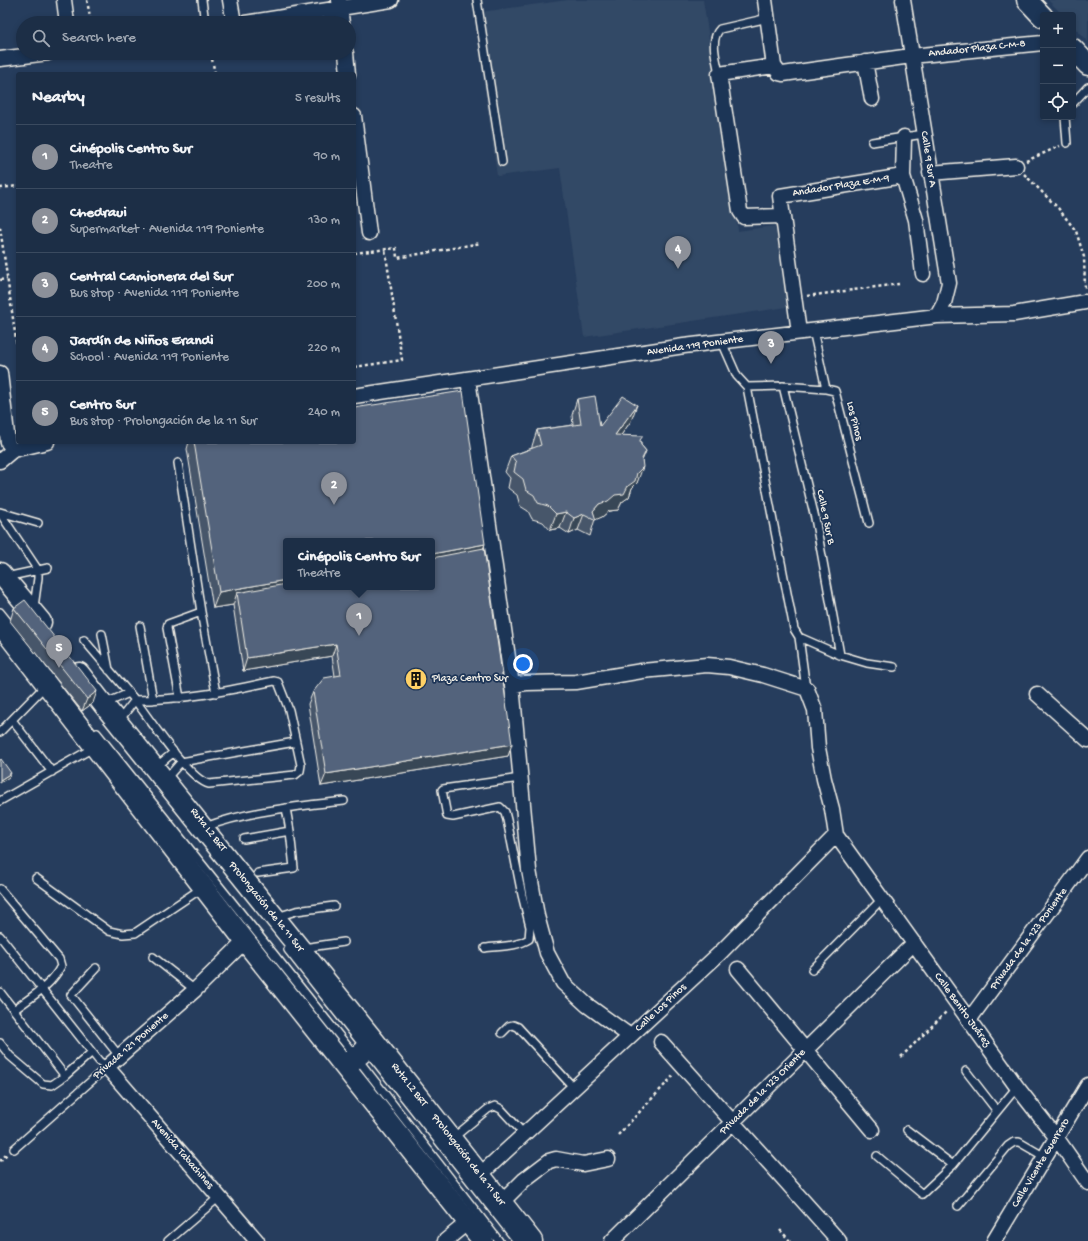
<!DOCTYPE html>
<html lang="en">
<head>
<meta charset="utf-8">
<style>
  body { margin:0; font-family:"Gochi Hand",sans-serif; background:#293a51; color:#f1f3f6 }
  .controls { position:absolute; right:12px; top:12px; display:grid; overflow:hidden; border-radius:4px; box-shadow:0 2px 6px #0003 }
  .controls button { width:36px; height:36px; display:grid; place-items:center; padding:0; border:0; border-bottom:1px solid #3a4a5f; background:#1c2e46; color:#f1f3f6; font:20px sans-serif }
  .you { position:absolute; left:523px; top:664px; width:14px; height:14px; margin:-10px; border:3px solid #fff; border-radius:50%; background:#1a73e8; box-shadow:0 0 0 6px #1a73e833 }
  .badge { display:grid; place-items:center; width:26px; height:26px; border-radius:50%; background:#8c9099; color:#fff; font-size:13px; font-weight:700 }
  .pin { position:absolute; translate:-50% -33px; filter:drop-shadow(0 1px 2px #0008) }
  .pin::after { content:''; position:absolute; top:21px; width:14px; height:12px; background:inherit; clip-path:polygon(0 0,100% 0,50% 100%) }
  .popup { position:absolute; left:283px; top:538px; width:152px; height:52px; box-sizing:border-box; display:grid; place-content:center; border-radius:4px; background:#1c2e46; filter:drop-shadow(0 1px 3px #0005); font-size:13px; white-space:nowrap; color:#a0a8b3 }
  .popup b { font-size:15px; color:#f1f3f6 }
  .popup::after { content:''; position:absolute; left:50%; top:100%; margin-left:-8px; border:8px solid transparent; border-top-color:#1c2e46 }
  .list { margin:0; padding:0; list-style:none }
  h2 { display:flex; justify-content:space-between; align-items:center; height:52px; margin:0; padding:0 16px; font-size:17px }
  h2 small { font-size:13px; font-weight:400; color:#a0a8b3 }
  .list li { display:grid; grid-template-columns:26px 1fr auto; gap:12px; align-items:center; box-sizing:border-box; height:64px; padding:0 16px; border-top:1px solid #3a4a5f }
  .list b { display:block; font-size:15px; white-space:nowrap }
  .list p { margin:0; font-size:13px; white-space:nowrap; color:#a0a8b3 }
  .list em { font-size:13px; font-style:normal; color:#a0a8b3 }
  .icon { flex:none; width:22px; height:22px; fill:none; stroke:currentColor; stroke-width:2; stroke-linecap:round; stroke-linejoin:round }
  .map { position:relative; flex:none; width:1088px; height:1241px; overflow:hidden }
  .search { position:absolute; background:#1c2e46; box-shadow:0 2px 6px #0003; left:16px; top:16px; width:340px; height:44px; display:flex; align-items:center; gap:10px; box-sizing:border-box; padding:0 14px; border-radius:22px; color:#a0a8b3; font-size:15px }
  .panel { position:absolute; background:#1c2e46; box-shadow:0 2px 6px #0003; left:16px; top:72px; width:340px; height:372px; border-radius:4px }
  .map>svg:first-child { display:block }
</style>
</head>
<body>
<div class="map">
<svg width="1088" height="1241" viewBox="0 0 1088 1241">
  <rect width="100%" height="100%" fill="#263d5d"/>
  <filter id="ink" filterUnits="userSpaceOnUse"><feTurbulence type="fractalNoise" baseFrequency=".025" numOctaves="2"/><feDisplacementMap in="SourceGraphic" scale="8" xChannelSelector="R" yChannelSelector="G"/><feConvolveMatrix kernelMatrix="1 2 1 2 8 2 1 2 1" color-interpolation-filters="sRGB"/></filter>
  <g filter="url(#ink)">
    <!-- built -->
    <path fill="#334966" d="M568 0H703L726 146 738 231 775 226 787 307 584 337 560 168 497 176 474 13Z
      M1048 0H1088V42L1073 26V15H1063Z"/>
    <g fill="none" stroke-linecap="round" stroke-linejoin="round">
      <!-- lane casing -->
      <g stroke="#f4f1e8" stroke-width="10">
        <path id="lane" d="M202 0 205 23
          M477 0 502 162
          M719 74C717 60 709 40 720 29L768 18
          M1073 103 1088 87
          M1065 117 1067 143
          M872 142 924 134
          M813 330 826 389 835 391 869 523
          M722 342 737 376 747 387 783 386 826 389
          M783 386 815 518 840 655
          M747 387 794 629 799 637 806 689
          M178 463 201 612 216 693
          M0 512 38 523
          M0 513 38 570V578L34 607
          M6 577 48 568
          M0 612 8 622
          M140 626 153 700
          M102 634 109 670
          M799 637 840 655 867 663 894 667
          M84 640 135 700C184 700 227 691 274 681L278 682 289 710 301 765 300 771 295 775 209 784C189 780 149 718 135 700L118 722
          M180 698 167 628 168 624 201 612
          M104 704 129 693
          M12 720 52 772
          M0 732 46 685
          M97 733 357 1058 499 1241
          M156 767 174 752
          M165 780 181 762 295 742
          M0 801 93 748
          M205 827C247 811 300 806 344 801
          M244 839 290 831
          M258 873 294 868 290 831 286 808
          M36 878 109 931 123 934 135 933 202 888
          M0 889 59 959 61 966C51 986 31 997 14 1010
          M277 917 296 911 334 906
          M0 936 99 1061 107 1067 14 1149
          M303 948 344 942
          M485 948C500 946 516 947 529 939L530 927 522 895 507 820 505 812 500 807 453 817 447 816 442 790 443 789 520 778
          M288 950 517 1241
          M153 957 195 990
          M96 968 71 995 120 1057
          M812 970 882 899
          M0 992 65 1076 92 1052
          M502 1033 509 1026 513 1025 518 1027 574 1088
          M0 1043 10 1056 43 1084 52 1085 65 1076
          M966 1071 997 1111
          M907 1130 953 1165
          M453 1138 488 1109 495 1106 501 1109 524 1134
          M877 1156 922 1194 953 1165 1017 1087
          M958 1206 1008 1146 1014 1142H1019L1045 1157
          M168 1241 219 1197"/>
      </g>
      <!-- street casing -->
      <g stroke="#f4f1e8" stroke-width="17">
        <path id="street" d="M64 0 67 23
          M230 0 234 23
          M339 0 342 23
          M765 0 774 66
          M903 0 949 283 944 303 937 316
          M245 23 391 0
          M346 53 348 74
          M0 59 48 53
          M865 62 872 99
          M354 116 369 233
          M904 137 903 176 916 220 923 274
          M930 173 1016 166
          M783 216 744 217 740 211 719 74 774 66 779 73 783 74 911 56 1043 43
          M799 332 780 196 903 176
          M0 373 8 443
          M468 379 512 685 529 870 537 916 547 953 563 983 587 1005 630 1036
          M354 396 684 346 937 316 1014 314 1085 302
          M0 461 13 450 47 442
          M512 685 526 683 576 682 642 671 707 665 729 667 763 675 807 689 815 710 818 748 824 779 832 809 836 835 1017 1087 1056 1137 1088 1183
          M1037 694 1088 740
          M245 941 195 990 107 1067 257 1241
          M738 969 872 1130
          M969 1020 1088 858
          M661 1042 839 1241
          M480 1175 720 953 836 835
          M501 1203 524 1180 549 1161 556 1159 583 1164 608 1159
          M445 1241 468 1222
          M612 1241 914 943
          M994 1241 1088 1085"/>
      </g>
      <!-- secondary casing -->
      <g stroke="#f4f1e8" stroke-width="23">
        <path id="secondary" d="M1027 0 1043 17
          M1073 49 1088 65
          M0 573 41 622
          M0 624 245 941 483 1241
          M79 673 103 704 375 1042 532 1241
          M346 1066 375 1042"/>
      </g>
      <!-- path -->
      <path stroke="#f4f1e8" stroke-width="2.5" stroke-dasharray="3 3" stroke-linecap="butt" d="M87 0 91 23
        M212 59 215 74
        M1026 161 1060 146
        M1024 174 1058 208 1076 231 1084 257 1085 289
        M0 188 18 186
        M0 227 18 354
        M354 253 396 248 397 258 481 243
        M0 280 7 279
        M807 296 899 284
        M354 367 402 360 385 249
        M901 1057 947 1011
        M618 1135 674 1075
        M0 1161 7 1154
        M780 1230 790 1241"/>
      <!-- lane -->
      <use href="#lane" stroke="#1d3557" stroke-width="7"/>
      <!-- street -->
      <use href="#street" stroke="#1d3557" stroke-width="14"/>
      <!-- secondary -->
      <use href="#secondary" stroke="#1d3557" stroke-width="20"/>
    </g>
    <!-- wall -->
    <path fill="#47566a" stroke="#f4f1e8" d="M577 399 600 426 631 421 621 435 641 443V445L646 451 642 461 637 483 632 488 629 497 622 502 618 510 609 511 602 517 595 519 590 536 578 530 569 534 560 528 550 530 543 522 532 519 528 511 520 506 517 495 508 488 510 478 505 472 511 456 532 448V446L537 430 573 425 572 415Z
      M189 442H354L484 548 508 756 321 786 308 704 313 692 335 676 332 656 243 671 233 605 213 608 187 449Z
      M14 608 93 703 82 711 10 621Z"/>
    <!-- shaded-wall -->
    <path fill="#394656" stroke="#f4f1e8" d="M637 405 631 421 610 451 615 435Z
      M643 467 637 483 632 488 629 497 622 502 618 510 609 511 602 517 595 520 593 511 599 504 628 486 637 473Z
      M566 512 560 528 550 530 556 514Z
      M584 514 578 530 569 534 574 518Z
      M485 544 479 560 432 569V554Z
      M286 580V587L237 593 233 605 213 608 219 592Z
      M336 644 332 656 243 671 247 658Z
      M97 691 93 703 82 711 87 699Z
      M512 744 508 756 321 786 326 774Z
      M11 773 9 777 0 783V780Z"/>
    <!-- building -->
    <path fill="#52647b" stroke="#f4f1e8" d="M463 391 485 544 432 554V541H286V580L219 592 194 442H354V408Z
      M595 396 600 426 623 396 637 405 615 435 643 436 640 440 641 445 646 451 642 459 643 467 637 473 635 481 628 486 624 494 615 495 608 501 599 504 593 511 596 520 584 514 574 518 566 512 556 514 548 506 538 503 534 495 526 490 523 479 514 472 516 462 511 456 541 445 537 430 581 424 577 399Z
      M484 548 512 744 326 774 313 692 324 678 341 675 336 644 247 658 237 593 286 584V587H432V558Z
      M25 600 97 691 87 699 14 608Z
      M1 759 11 773 0 780V760Z"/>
  </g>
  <!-- icons -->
  <defs>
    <g id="building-disc" transform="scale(1.15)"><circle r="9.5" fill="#ffd166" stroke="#1d3557"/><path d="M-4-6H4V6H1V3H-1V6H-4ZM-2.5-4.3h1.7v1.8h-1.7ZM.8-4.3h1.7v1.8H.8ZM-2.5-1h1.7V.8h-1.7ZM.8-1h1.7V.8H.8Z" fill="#111"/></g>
  </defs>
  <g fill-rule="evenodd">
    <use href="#building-disc" x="416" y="679"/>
  </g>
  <g text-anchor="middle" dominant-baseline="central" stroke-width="3.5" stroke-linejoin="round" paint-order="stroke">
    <!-- street labels -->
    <g font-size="11" fill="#f4f1e8" stroke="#1d3557">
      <text transform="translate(977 49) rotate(-6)">Andador Plaza C-M-8</text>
      <text transform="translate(928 159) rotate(81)">Calle 9 Sur A</text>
      <text transform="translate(841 186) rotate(-9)">Andador Plaza E-M-9</text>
      <text transform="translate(695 346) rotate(-8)">Avenida 119 Poniente</text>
      <text transform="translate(854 421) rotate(76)">Los Pinos</text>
      <text transform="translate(825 517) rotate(78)">Calle 9 Sur B</text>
      <text transform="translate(208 830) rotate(52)">Ruta L2 BRT</text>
      <text transform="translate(266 907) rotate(51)">Prolongación de la 11 Sur</text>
      <text transform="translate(1029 939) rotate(-54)">Privada de la 123 Poniente</text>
      <text transform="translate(661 1008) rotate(-43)">Calle Los Pinos</text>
      <text transform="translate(962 1010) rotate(54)">Calle Benito Juárez</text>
      <text transform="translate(131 1046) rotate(-41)">Privada 121 Poniente</text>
      <text transform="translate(409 1085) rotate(52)">Ruta L2 BRT</text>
      <text transform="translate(763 1092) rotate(-45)">Privada de la 123 Oriente</text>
      <text transform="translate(182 1154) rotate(49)">Avenida Tabachines</text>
      <text transform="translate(468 1160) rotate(52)">Prolongación de la 11 Sur</text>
      <text transform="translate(1041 1163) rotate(-59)">Calle Vicente Guerrero</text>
    </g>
    <!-- poi labels -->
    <g font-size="11" fill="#f4f1e8" stroke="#1d3557" text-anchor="start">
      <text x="432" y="679">Plaza Centro Sur</text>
    </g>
  </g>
</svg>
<div class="controls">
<button>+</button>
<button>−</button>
<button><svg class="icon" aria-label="locate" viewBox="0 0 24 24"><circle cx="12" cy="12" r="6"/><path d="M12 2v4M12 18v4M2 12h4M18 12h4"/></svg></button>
</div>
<div class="you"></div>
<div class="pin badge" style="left:359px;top:636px">1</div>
<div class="popup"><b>Cinépolis Centro Sur</b>Theatre</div>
<div class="pin badge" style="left:334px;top:505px">2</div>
<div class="pin badge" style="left:771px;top:364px">3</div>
<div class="pin badge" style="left:678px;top:269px">4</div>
<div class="pin badge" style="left:59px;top:668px">5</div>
<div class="search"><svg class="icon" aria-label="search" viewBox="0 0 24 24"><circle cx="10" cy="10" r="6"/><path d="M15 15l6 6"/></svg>Search here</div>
<section class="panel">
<h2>Nearby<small>5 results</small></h2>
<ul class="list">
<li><span class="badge">1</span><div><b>Cinépolis Centro Sur</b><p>Theatre</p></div><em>90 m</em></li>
<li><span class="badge">2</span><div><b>Chedraui</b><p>Supermarket · Avenida 119 Poniente</p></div><em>130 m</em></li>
<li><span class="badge">3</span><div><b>Central Camionera del Sur</b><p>Bus stop · Avenida 119 Poniente</p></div><em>200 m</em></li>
<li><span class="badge">4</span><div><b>Jardín de Niños Erandi</b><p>School · Avenida 119 Poniente</p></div><em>220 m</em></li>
<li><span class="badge">5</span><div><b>Centro Sur</b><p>Bus stop · Prolongación de la 11 Sur</p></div><em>240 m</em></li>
</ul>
</section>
</div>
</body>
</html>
